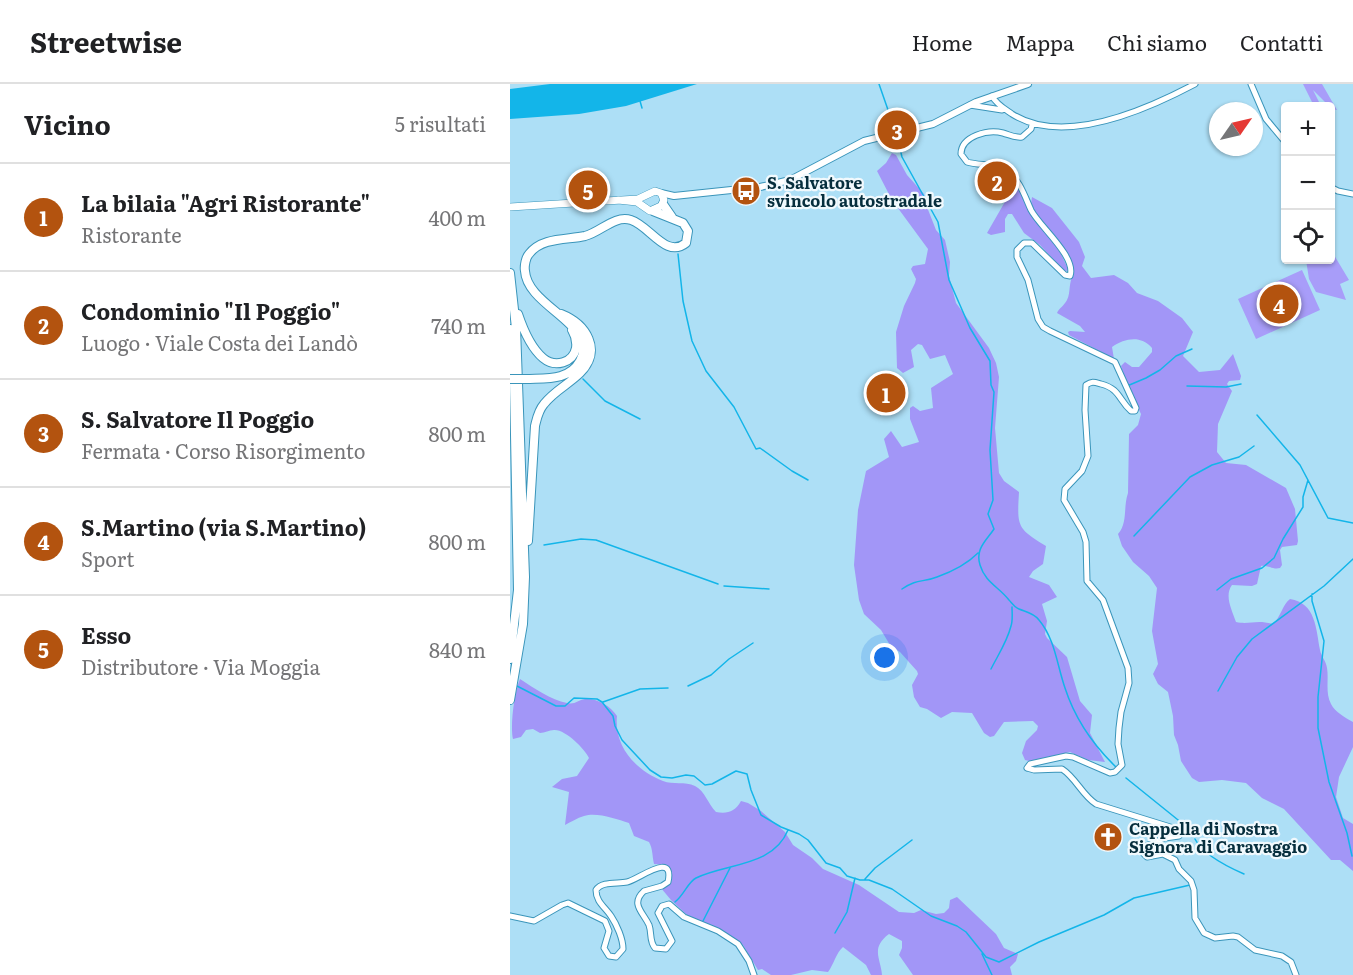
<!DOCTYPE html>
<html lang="it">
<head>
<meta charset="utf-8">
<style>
  body { margin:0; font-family:Literata,serif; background:#f2f2f2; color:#202124 }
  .controls { position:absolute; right:18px; top:18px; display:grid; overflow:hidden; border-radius:6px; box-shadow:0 2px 4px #0004 }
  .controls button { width:54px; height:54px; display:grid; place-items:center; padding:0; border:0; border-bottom:2px solid #e0e0e0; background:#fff; color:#202124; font:30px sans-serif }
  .compass { position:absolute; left:699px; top:18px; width:54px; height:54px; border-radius:50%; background:#fff; box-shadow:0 2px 4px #0004; rotate:56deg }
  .you { position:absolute; left:375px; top:574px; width:21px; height:21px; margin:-15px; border:4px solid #fff; border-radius:50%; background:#1a73e8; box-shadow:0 0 0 9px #1a73e833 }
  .badge { display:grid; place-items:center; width:39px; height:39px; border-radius:50%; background:#b3530f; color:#fff; font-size:20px; font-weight:700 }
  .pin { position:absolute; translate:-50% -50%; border:3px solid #fff; box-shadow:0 2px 6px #0006 }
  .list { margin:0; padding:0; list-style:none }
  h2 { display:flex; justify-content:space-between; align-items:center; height:78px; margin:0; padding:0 24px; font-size:26px }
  h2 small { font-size:20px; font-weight:400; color:#757577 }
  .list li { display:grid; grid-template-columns:39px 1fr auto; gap:18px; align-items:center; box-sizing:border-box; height:108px; padding:0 24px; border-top:2px solid #e0e0e0 }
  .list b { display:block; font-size:22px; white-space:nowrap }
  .list p { margin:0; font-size:20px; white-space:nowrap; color:#757577 }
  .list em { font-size:20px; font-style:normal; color:#757577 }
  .icon { flex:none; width:33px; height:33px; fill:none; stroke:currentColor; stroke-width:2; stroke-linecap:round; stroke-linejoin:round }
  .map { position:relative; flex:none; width:843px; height:891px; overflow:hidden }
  header { display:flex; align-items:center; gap:36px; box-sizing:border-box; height:84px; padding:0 30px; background:#fff; border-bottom:2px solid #e0e0e0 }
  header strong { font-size:28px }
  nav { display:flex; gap:33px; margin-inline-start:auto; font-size:21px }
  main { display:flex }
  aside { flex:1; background:#fff }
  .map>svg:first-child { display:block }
</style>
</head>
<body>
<header>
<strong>Streetwise</strong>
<nav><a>Home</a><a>Mappa</a><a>Chi siamo</a><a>Contatti</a></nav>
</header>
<main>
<aside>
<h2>Vicino<small>5 risultati</small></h2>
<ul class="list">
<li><span class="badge">1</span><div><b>La bilaia &quot;Agri Ristorante&quot;</b><p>Ristorante</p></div><em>400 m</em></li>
<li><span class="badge">2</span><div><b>Condominio &quot;Il Poggio&quot;</b><p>Luogo · Viale Costa dei Landò</p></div><em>740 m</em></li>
<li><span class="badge">3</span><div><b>S. Salvatore Il Poggio</b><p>Fermata · Corso Risorgimento</p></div><em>800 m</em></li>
<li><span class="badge">4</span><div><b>S.Martino (via S.Martino)</b><p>Sport</p></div><em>800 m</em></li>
<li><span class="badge">5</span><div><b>Esso</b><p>Distributore · Via Moggia</p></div><em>840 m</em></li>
</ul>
</aside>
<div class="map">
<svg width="843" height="891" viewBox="0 0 843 891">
  <rect width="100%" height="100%" fill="#addff6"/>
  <!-- green -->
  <path fill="#a89df9" d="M793 0H812L827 26 822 25 803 6 811 22H804Z
    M821 166 839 196 830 200 836 216 806 208 799 195 796 176H820Z
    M792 186 810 226 746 255 728 215Z"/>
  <!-- forest -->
  <path fill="#a296f7" d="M382 69 386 71 397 91 414 110 417 123 426 146 435 156 440 178 439 192 446 219 479 264 486 279 489 293 485 344 489 389 494 397 509 408C507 443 507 444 536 462L533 480 523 487 519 493 539 501 547 513 532 520 537 537 535 550 537 554 557 573 570 617 582 631 580 649 595 678 578 676 560 668 519 677 515 676 512 669 516 657 527 646 528 642 523 637 494 638 484 652 480 653 474 649 462 629 442 628 431 634 417 625 410 623 404 613 402 601 408 590 407 587 390 568 380 561 371 546 354 530 349 516 344 481 348 426 356 387 379 373 374 355 381 347 392 363 409 358 400 335V324L403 322 410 327 423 324 421 304 443 290 435 271 420 275 412 261 408 260 401 266 404 283 393 289 387 284 386 248 394 222 405 199 406 195 401 185 403 182 415 180 418 165 382 116 367 87 376 79Z
    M506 100 512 109 522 132 536 148 551 170 558 185 557 187 553 186 530 161 514 149 502 130H498L495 135V148L481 151 477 149 496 116 500 102Z
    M522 113 542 124 569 158 575 173 572 182 581 194 604 191 618 199 627 209 648 217 672 234 683 248 673 272 689 288 710 286 723 270 731 292 730 296 719 297 717 300 722 307 708 340 707 368 716 379 736 381 776 404 785 425 788 457 787 461 772 463 770 466 772 481 770 484C763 486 758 481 751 482L747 500 742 502 722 501C714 512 722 526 726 538 740 541 746 535 763 540 771 533 772 521 780 515 806 519 806 545 810 566 811 572 816 577 817 584 819 595 815 609 821 620 825 628 836 634 843 638V663L829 693 826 713 833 734 843 740V787L830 776H821L774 725 752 714 736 699 712 696 689 698 682 694 671 677 668 661 664 651 663 632 658 608 648 600 643 590 648 580 642 547 647 504 639 492 623 478 612 462 608 450C618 439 613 423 618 409L619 350 628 341 631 330 617 301 611 282 615 278 622 283H629L642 268V264C631 251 615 254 602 263L604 275 559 251 558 248 560 247 575 248 570 242 547 229C549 224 554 222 557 216 561 208 558 198 564 190 562 165 537 146 523 125L521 120Z
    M10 595C24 604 41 616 57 619 65 621 68 616 75 615 87 614 101 622 107 632 104 662 125 686 153 697 163 701 175 697 185 702 195 707 198 720 206 728 217 730 225 728 231 717L238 719 251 727 275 748 283 761 302 774 313 785 349 801 389 828 404 829 411 826 426 830 434 829 439 824 440 816 447 813 486 850 494 864 508 870 506 877 500 883 502 891H403L389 871 392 864V857L379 850C360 864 371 875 372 891H361L356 881 333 863C326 869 324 880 318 888L302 886 281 891H261L252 885 248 886 233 861 221 852 178 832 161 816 151 804 161 799C165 786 156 780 144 780 142 772 143 765 139 758L124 752 119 739C106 735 87 728 74 732 67 734 61 738 55 741L59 708 42 703 52 695 67 692 79 674C75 665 55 645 44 646 39 646 35 649 30 649L23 645 16 646 11 653 3 655C0 643 4 609 10 595Z"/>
  <!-- water -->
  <path fill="#13b5e9" d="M40 0H187L116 22 69 30 0 35V5Z"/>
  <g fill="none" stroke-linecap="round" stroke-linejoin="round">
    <!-- stream -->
    <path stroke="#13b5e9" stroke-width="1.5" d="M369 0 385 46
      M130 17 132 24
      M387 52 392 73 428 138 439 196 460 244 480 277 481 301 484 308 480 366 483 416 478 430 484 445C476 457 465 465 470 481 475 498 489 503 499 516 502 519 504 523 509 525 516 528 524 529 529 536 545 555 547 581 555 604 565 635 583 661 607 684
      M168 170 173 217 182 257 196 287 224 323 246 365 250 364 282 387 298 396
      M73 295 95 317 130 335
      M617 302 636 294 650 286 666 272 682 265
      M677 302 716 303 731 300
      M747 331 790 381 818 434 843 439
      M624 452 680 393 702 381 729 373 744 362
      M34 461 71 455 86 456 208 500
      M214 502 259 505
      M392 505C408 494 412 499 427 493 441 488 458 479 468 469
      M707 506 721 495 752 484 764 474 773 455 793 423V413L798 396
      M802 510V517L814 557 808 613V644L819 698 837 749 842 772
      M481 585C488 571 497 558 501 542 503 536 502 529 502 523
      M5 601 46 622H55L64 614 87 615 92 618 103 632 105 642 112 656 140 686 151 693 162 694 176 691 184 692 195 701 202 700 226 687 237 690 241 706 251 731 271 743 289 750 298 756 316 779 330 784 337 792 350 796H359L382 805 421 832 447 842 456 848 476 873 489 878 529 858 594 831 624 814 680 801
      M178 602 201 591 219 575 243 559
      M708 607 727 573 742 555 814 502 843 475
      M93 618 130 605 158 604
      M616 694 683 748
      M685 755C693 771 718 783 734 790
      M355 795 365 784 402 756
      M165 818C174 811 178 798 186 794 217 779 263 783 278 746
      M193 837 220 784
      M325 849 337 828 345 794
      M472 870 482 891"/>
    <!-- tertiary casing -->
    <g stroke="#3a95ba" stroke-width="7">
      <path id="tertiary" d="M741 0 756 35 776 59
        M482 12C486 20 495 25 502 30 554 63 636 26 685 0
        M460 21 492 26
        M820 103 828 107 843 110
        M517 684 520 680 556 672 563 673 600 689 605 688 612 681 608 660 609 644 611 628 619 599 618 584 593 516 577 497 576 458 573 448 554 416 555 405 572 387 578 372 575 326 576 301C582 297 584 298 591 300 610 305 608 315 621 327H625L626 324 605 278 540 247 533 243 528 235 518 196 507 173V166L514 159H522L555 191 560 192C567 173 529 142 521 126 515 113 510 96 497 87 486 79 470 82 457 78L451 70C451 52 478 45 493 49 500 51 505 54 512 53L521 45 522 41
        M517 684 524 686 552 685C566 694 572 711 586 720L670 746 671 749 669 752 655 754 636 762 633 769 637 773 653 770 665 776 669 785 681 797 684 806 685 834 694 849 705 854 723 852 728 853 745 866 772 872 781 878 786 891
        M0 832 24 837 52 821 58 819 95 837 99 847 94 864 99 872 106 873 113 865C113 855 107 841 101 832 95 823 86 818 86 806 92 797 107 800 117 798 128 796 165 766 158 798L152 802 134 807C120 820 133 828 139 841 142 849 139 857 145 864L156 865 162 857 148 829 152 822 159 820 174 833 208 847 228 860 239 877 244 891"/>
    </g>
    <!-- secondary casing -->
    <g stroke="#3a95ba" stroke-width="8">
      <path id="secondary" d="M151 109 164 112 250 103 280 96 354 57 423 40 466 18 518 0"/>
    </g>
    <!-- primary casing -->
    <g stroke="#3a95ba" stroke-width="8">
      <path id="primary" d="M0 123 128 115 145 107 151 109 154 116 151 122 140 127 127 118 108 116"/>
    </g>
    <!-- motorway casing -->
    <g stroke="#3a95ba" stroke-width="10">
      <path id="motorway" d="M153 120 162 133
        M0 189 6 244 15 493 13 540 0 616
        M8 230C13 245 20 263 33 274 45 284 63 279 66 264 67 257 65 251 62 246
        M0 245 4 299 8 506 0 575
        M16 295C36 294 59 297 70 277 90 241 17 223 15 187 14 182 16 173 19 170 32 153 57 156 75 152 91 148 104 131 121 136 140 142 156 175 176 159L178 147 173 139 143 127
        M18 457 25 342C27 334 28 327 34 320 44 307 59 300 70 289 93 266 76 240 51 230"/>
    </g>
    <!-- tertiary -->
    <use href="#tertiary" stroke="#fff" stroke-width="5"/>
    <!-- secondary -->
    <use href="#secondary" stroke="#fff" stroke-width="6"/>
    <!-- primary -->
    <use href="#primary" stroke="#fff" stroke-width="7"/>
    <!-- motorway -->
    <use href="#motorway" stroke="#fff" stroke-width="8"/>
    <!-- motorway-bridge casing -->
    <g stroke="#3a95ba" stroke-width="10" stroke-linecap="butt">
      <path id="motorway-bridge" d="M0 295H16"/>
    </g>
    <!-- motorway-bridge -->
    <use href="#motorway-bridge" stroke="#fff" stroke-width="8"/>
  </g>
  <!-- icons -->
  <defs>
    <g id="bus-disc" transform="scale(1.5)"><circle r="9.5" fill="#b3530f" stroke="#f1f9fd"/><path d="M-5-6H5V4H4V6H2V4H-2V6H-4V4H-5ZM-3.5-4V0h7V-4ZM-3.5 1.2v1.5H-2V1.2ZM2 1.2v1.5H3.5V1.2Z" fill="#fff"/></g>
    <g id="church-disc" transform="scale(1.5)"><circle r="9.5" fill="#b3530f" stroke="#f1f9fd"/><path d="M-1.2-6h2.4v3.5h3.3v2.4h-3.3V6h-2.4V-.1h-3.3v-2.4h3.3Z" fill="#fff"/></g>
  </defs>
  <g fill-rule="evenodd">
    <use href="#bus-disc" x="236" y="107"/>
    <use href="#church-disc" x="598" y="753"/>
  </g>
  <g text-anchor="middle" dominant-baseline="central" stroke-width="4.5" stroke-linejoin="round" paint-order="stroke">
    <!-- poi labels -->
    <g font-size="16" font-weight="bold" fill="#062e3d" stroke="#f1f9fd" text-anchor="start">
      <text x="257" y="98">S. Salvatore<tspan x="257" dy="18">svincolo autostradale</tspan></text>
      <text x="619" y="744">Cappella di Nostra<tspan x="619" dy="18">Signora di Caravaggio</tspan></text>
    </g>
  </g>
</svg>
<div class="controls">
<button>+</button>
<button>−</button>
<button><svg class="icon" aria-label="locate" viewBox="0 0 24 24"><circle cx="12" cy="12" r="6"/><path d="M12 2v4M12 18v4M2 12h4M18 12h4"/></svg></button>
</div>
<svg class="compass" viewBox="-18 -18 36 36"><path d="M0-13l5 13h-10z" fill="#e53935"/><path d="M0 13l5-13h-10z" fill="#757577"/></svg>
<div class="you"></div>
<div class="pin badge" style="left:376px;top:309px">1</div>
<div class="pin badge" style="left:487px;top:97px">2</div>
<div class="pin badge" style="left:387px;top:46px">3</div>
<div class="pin badge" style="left:769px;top:220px">4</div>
<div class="pin badge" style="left:78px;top:106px">5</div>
</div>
</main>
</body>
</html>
